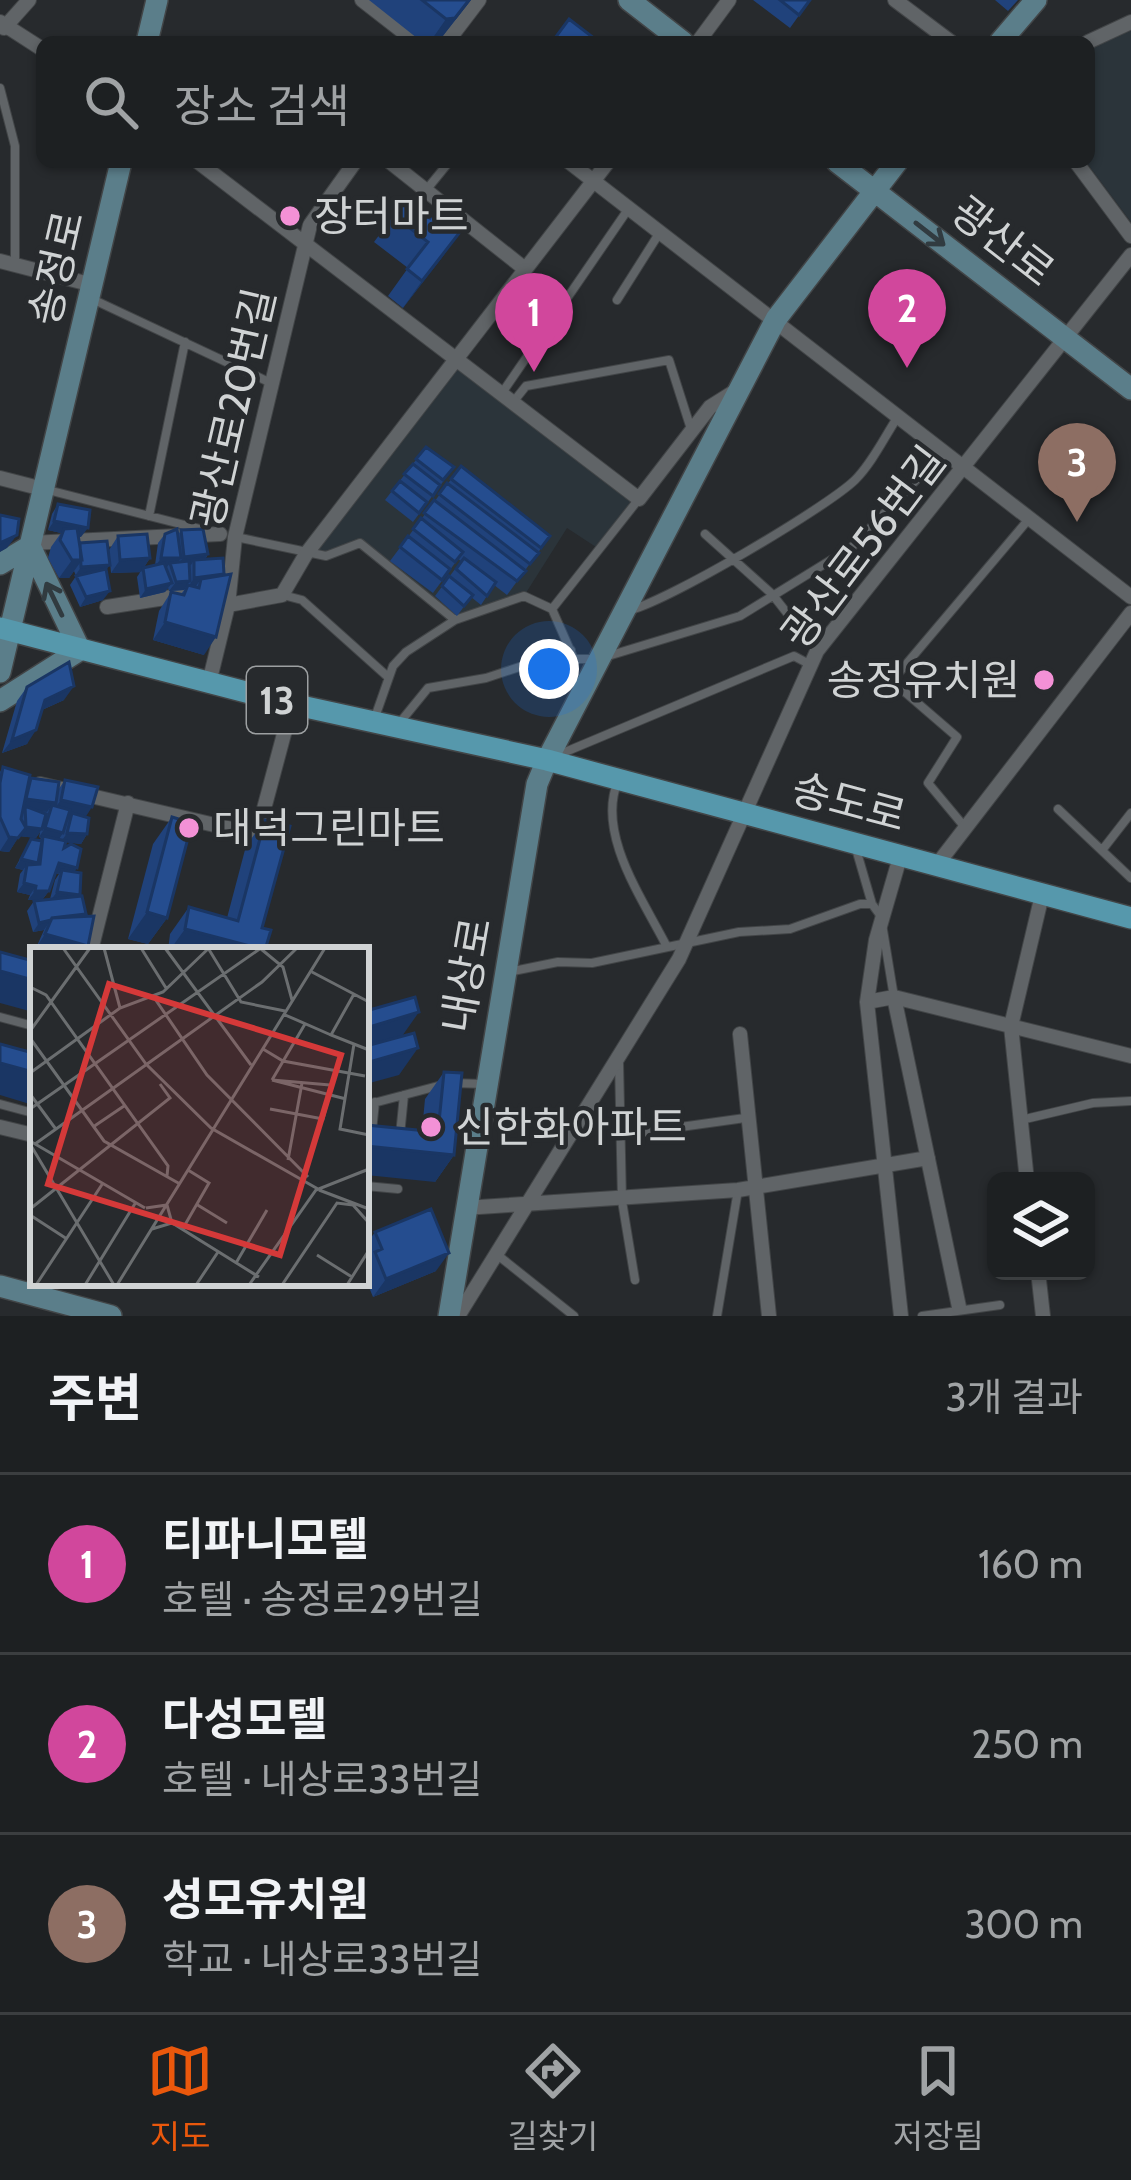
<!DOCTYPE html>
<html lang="ko">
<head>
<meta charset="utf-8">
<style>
  body { margin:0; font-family:Cabin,"Noto Sans KR",sans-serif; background:#2a2d2f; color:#f1f3f6 }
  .controls { position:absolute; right:36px; bottom:36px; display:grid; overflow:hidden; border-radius:18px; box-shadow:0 3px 9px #0004 }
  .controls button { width:108px; height:108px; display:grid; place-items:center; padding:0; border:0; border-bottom:3px solid #3b3e40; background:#1d2022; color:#f1f3f6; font:60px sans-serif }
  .you { position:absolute; left:549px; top:669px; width:42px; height:42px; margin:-30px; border:9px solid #fff; border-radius:50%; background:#1a73e8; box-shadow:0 0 0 18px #1a73e833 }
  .badge { display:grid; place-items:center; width:78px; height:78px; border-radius:50%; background:#ea580c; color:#fff; font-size:39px; font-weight:700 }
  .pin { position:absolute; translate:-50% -99px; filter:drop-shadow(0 3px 6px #0008) }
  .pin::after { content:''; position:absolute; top:63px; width:42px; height:36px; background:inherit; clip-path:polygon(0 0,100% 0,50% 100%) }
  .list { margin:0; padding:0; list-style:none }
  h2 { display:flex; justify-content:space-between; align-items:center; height:156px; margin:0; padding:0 48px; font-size:51px }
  h2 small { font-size:39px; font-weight:400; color:#a0a3a5 }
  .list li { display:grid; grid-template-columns:78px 1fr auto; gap:36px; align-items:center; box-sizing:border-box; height:180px; padding:0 48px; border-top:3px solid #3b3e40 }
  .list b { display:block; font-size:45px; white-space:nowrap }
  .list p { margin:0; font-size:39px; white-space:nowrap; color:#a0a3a5 }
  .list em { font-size:39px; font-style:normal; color:#a0a3a5 }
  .icon { flex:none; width:66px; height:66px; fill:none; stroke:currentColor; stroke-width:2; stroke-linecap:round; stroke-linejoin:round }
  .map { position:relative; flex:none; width:1131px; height:1316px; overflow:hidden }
  .search { position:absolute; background:#1d2022; box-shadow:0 3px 9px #0004; left:36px; right:36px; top:36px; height:132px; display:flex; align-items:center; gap:30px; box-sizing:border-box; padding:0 42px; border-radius:18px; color:#a0a3a5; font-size:45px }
  .sheet { height:696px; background:#1d2022 }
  nav { display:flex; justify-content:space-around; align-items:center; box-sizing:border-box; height:168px; border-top:3px solid #3b3e40; background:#1d2022; font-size:33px; color:#a0a3a5 }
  nav a { display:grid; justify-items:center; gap:6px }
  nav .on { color:#ea580c }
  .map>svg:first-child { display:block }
</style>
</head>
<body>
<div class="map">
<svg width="1131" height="1316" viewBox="0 0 1131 1316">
  <rect width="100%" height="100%" fill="#272a2d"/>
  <!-- built -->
  <path fill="#2b343a" d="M1131 29V222L1086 162 1089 49Z
    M455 356 639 499 596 547 567 528 524 596 455 620 361 543 335 556 306 554Z"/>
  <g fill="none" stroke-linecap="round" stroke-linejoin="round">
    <!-- lane casing -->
    <g stroke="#424547" stroke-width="10">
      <path id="lane" d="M0 88 15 146V264
        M427 189 449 162
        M92 299 271 383
        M617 300 660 232
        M502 393 629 208
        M514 401 526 386 669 360 691 429
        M44 489 204 530
        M149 516 185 342
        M705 534 772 594 816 650
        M236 537 326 556 360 543 455 620
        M283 595 302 600 388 677
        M627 611C665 603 826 508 855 480 872 463 884 438 897 418
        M608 656 740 616 852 547 943 452
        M593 659H574L552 609 638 500
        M374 720 393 666 406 652 455 620 524 596 552 609
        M397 726 428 688 486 678 571 650
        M558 755 794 656 809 664
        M618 781C596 833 642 898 666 945
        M1058 809 1131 878
        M963 825 928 783 957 737 892 681 1028 520
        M856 849 872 904
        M1103 849 1131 813
        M883 930 894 997
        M508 972 558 962 592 963 739 932 790 929 860 904H872L880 915
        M0 1017 33 1026
        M619 1061 622 1201 635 1280
        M452 1083 485 1084
        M0 1104 33 1113
        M366 1105 438 1086
        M1021 1120 1093 1103 1131 1101
        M372 1131 375 1102
        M400 1135 404 1095
        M623 1135 745 1118
        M366 1186 398 1189
        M495 1253 574 1316
        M717 1316 738 1190
        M922 1316 1000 1305"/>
    </g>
    <!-- street casing -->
    <g stroke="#424547" stroke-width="16">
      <path id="street" d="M362 0 416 42
        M895 0 951 42
        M0 22 42 49
        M4 28 29 0
        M447 42 479 0
        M698 42 729 0
        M1088 42 1131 22
        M198 162 639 499 710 407 737 390
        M390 162 525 269
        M569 162 1131 597
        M1076 162 1131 236
        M0 261 93 285
        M0 478 43 489
        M30 543 220 534
        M228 605 282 595 306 554 608 162
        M107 607 184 595
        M209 683 228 605 235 537 310 225 355 162
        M40 784 257 835 292 704
        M936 866 1131 613
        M91 950 128 803
        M894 997 959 1307
        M867 1002 876 940 900 857
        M740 1034 769 1316
        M0 1127 33 1135
        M1027 1181 1011 1026 1042 895
        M464 1208 738 1190 928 1158
        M1038 1271 1043 1316
        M458 1316 679 959 817 651 1131 255
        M901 1316 867 1002 894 997 1131 1056"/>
    </g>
    <!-- secondary casing -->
    <g stroke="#424547" stroke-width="24">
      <path id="secondary" d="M629 0 683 42
        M147 42 157 0
        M1000 42 1036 0
        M837 162 1131 389
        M0 564 30 546
        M0 672 121 162
        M0 701 80 650 30 546
        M0 1286 111 1316
        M449 1316 537 784 547 760 776 319 897 162"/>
    </g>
    <!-- primary casing -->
    <g stroke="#424547" stroke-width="24">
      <path id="primary" d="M0 628 292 704 547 760 1131 918"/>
    </g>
    <!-- lane -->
    <use href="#lane" stroke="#606467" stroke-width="8"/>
    <!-- street -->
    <use href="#street" stroke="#606467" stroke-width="14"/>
    <!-- secondary -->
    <use href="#secondary" stroke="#5b7e8a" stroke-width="21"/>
    <!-- primary -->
    <use href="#primary" stroke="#5698ac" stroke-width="21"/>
  </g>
  <!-- wall -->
  <path fill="#20427b" d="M369 0H471L438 42H422Z
    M753 0H810L790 28Z
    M995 0H1018L1008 11Z
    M406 199 430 218 460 232 403 308 388 296 408 268 374 242Z
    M426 447 454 467 413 522 385 500Z
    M461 466 550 536 507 595 494 585 481 605 471 597 457 616 435 596 461 561 458 559 433 593 390 561Z
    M58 504 81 537H79L80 543 106 570 103 600 80 607 70 585 76 576 74 571 69 578H59L48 558 51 547 61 533 48 530 52 514Z
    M181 530 208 554 205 560 204 655 153 640 159 611 171 592 181 594 188 585 184 590 169 591 168 588 165 592 140 598 137 577 143 568 155 565 158 543 165 534 178 535Z
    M118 536 150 558 141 572 111 573 109 550Z
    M27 687 64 700 42 710 27 744 2 753 17 701Z
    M3 767 29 781 58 790 65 780 85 817 87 834 81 844 66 842 64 848 75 872 88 946 86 950H44L36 948 44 930 33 932 27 911 34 901 50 899 55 880 59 874 55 873 49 891 42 900H28L30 895 17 892 20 874 23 870 15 868 31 839 39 841 41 838 39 837 40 832 36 838 19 836 9 852 0 851V772Z
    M172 817 167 918 148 944 128 939 153 844Z
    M265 820 262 928 265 950H168L170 934 189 907 227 918 246 846Z
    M444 1072 454 1155 435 1182 422 1131 425 1099Z
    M375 1232 436 1271 373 1297 366 1280V1245Z"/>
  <!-- shaded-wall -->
  <path fill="#1a3664" d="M469 0H471L438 42H430L446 19Z
    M460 232 441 259 403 308 422 281Z
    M54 521 88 528 81 537 62 533 64 529 61 533 48 530Z
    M17 535 7 548 0 552V543Z
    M208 554 202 564 194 560 191 565 177 566 184 557Z
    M150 558 141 572 111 573 120 560Z
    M161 558H181L174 567 170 563 167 567H155Z
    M72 560H82L69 578H59Z
    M110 565 103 574 75 576 81 567Z
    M224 574 201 579 196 586 188 587 194 578Z
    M190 581 184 590 169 591 176 582Z
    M172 583 165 592 140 598 146 589Z
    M110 591 103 600 80 607 86 597Z
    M165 622 216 637 204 655 153 640Z
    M74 686 64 700 35 713 45 700Z
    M36 730 27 744 2 753 12 740Z
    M26 799 56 803 50 811 52 805 47 812 20 808Z
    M61 800 92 807 83 821 72 813 69 818 51 813Z
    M26 827 42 829 36 838 19 836Z
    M45 828 63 833 57 842 39 837Z
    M67 833 87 834 81 844 61 842Z
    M9 837 18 838 9 852 0 851Z
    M21 859 38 863 26 871 27 865 23 870 15 868Z
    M59 863 77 868 71 878 62 870 59 874 53 872Z
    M24 883 36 886 30 895 17 892Z
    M35 891H49L42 900H28Z
    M57 892 80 895 50 901Z
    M147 912 167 918 148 944 128 939Z
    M50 921 44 930 33 932 39 923Z
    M185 929 263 950H170Z
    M45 934 88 946 86 950H44L36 948Z
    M0 971 33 980V1012L0 1003Z
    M419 1012 400 1039 366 1049V1028Z
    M418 1048 399 1075 366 1084V1063Z
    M0 1063 33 1072V1105L0 1095Z
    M366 1146 454 1155 435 1182 366 1175Z
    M449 1253 436 1271 373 1297 386 1279Z"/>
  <!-- building -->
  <path fill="#254d8f" stroke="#1a3664" stroke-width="3" d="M422 0H469L455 18 446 19Z
    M780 0H810L799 15Z
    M569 19 599 42H552Z
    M406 199 430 218 434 212 460 232 422 281 407 269 428 242 393 215Z
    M426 447 454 467 443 480 416 459Z
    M413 464 440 485 433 496 404 474Z
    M461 466 550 536 541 548 451 479Z
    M400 481 427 502 419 513 392 491Z
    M447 483 539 553 530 564 439 494Z
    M434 500 526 571 517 581 424 513Z
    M58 504 90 510 88 528 54 521Z
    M0 515 19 519 17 535 0 543Z
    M421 518 463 552 455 562 413 529Z
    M77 528 82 560H72L60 540 64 529Z
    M177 529 181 558H161L165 534Z
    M203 529 208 554 184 557 181 530Z
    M147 534 150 558 120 560 118 536Z
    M408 536 450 569 442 580 400 547Z
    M107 541 110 565 81 567 80 543Z
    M223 558 224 574 194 578V560Z
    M464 558 496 582 487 596 456 569Z
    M189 561 190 581 176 582 170 563Z
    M164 563 172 583 146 589 143 568Z
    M106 569 110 591 86 597 76 576Z
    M231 574 216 637 165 622 171 592 184 595 188 585 199 588 201 579Z
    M449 576 473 595 464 606 442 586Z
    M69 662 74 686 45 700 36 730 12 740 27 687Z
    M3 767 30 775 21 819 26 828 18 838 9 837 0 817V783Z
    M31 778 59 782 56 803 26 799Z
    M65 780 98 787 92 807 61 800Z
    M52 805 70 810 63 833 45 828Z
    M25 806 46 814 42 829 26 827Z
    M72 813 89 818 87 834 67 833Z
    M172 817 192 823 167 918 147 912Z
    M265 820 290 826 262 928 271 930 265 950 185 929 189 907 238 921Z
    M43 836 66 841 64 848 71 844 81 849 77 868 59 863 49 891H35L36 886 24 883 27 865 40 864Z
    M31 839 42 841 38 863 21 859Z
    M62 870 81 873 80 895 57 892Z
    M82 896 86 914 52 918 51 920 39 923 34 901Z
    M94 916 88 946 45 934 52 918Z
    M0 952 33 961V980L0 971Z
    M415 997 419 1012 366 1028V1011Z
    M414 1033 418 1048 366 1063V1046Z
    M0 1044 33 1053V1072L0 1063Z
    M444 1072 462 1073 454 1155 366 1146V1125L438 1132Z
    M431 1209 449 1253 386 1279 375 1252 382 1249 375 1232Z"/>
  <!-- one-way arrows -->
  <defs><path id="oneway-shaft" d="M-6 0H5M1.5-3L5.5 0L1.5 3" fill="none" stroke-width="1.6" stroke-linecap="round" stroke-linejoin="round" transform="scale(3)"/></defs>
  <g stroke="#313b40">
    <use href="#oneway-shaft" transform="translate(930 234) rotate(38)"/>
    <use href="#oneway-shaft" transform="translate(54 599) rotate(-116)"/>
  </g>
  <!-- markers -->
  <g fill="#f391d6" stroke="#272a2d" stroke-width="4.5">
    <circle cx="290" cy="216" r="12"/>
    <circle cx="1044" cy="680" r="12"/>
    <circle cx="189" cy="828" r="12"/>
    <circle cx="431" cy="1127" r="12"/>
  </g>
  <g text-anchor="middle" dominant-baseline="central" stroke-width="9" stroke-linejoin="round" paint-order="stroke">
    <!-- shield labels -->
    <rect fill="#272a2d" stroke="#9da0a2" stroke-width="3" x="247" y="667" width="60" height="66" rx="9"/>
    <g font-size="39" font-weight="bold" fill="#d0d3d4">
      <text x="277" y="700">13</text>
    </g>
    <!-- poi labels -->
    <g font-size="42" fill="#d0d3d4" stroke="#272a2d" text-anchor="start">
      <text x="314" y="216">장터마트</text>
      <text x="1020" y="680" text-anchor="end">송정유치원</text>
      <text x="213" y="828">대덕그린마트</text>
      <text x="455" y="1127">신한화아파트</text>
    </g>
    <!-- street labels -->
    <g font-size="42" fill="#d0d3d4" stroke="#272a2d">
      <text transform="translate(1003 241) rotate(38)">광산로</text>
      <text transform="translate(56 268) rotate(-77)">송정로</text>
      <text transform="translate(233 408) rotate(-77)">광산로20번길</text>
      <text transform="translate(863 547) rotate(-53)">광산로56번길</text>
      <text transform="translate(849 802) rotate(15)">송도로</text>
      <text transform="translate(466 975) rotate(-80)">내상로</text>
    </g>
  </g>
  <!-- overview -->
  <g transform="translate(30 947)">
    <rect width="339" height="339" fill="#272a2d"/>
    <path fill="none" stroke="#6b6e70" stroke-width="3" d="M33 1 116 117 181 181 288 242M74 1 90 61M111 1 136 41M135 1 221 118M178 1 211 55 255 64M231 2 253 20 262 53M282 25 339 55M0 40 16 48 138 219 137 229M324 47 301 88 339 103M123 49 177 128 278 230M253 67 301 88M0 84 60 1M0 91 74 194 150 237M324 97 310 182 339 188M233 102 253 114 335 129M0 126 90 61 133 45 179 1M242 133 316 152M242 133 275 77M242 133 300 138M0 147 25 181M0 162 231 1M240 162 293 172 299 149M63 180 94 159M0 194 115 261M0 197 84 338M5 197 232 35 267 1M258 213 272 136M289 243 339 262M166 257 197 276M116 261 137 258 142 276 122 282M0 262 140 151 130 137M0 268 37 292M139 274 229 330M152 283 179 236 158 223M287 308 322 330M206 316 237 263M6 338 73 236M55 338 106 255M87 338 295 1M166 338 188 305M219 338 286 243 339 222M252 338 307 256 323 258 339 276M317 338 339 303"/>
    <path fill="#d53939" fill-opacity="0.15" stroke="#d53939" stroke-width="6" d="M79 37 311 108 250 308 18 237Z"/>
    <rect width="339" height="339" fill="none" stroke="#d0d3d4" stroke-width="6"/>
  </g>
</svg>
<div class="controls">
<button><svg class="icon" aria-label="layers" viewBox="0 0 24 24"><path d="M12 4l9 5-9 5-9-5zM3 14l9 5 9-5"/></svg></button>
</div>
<div class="you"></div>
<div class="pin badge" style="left:534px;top:372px;background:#d1479c">1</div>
<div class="pin badge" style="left:907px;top:368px;background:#d1479c">2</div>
<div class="pin badge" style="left:1077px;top:522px;background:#8d6e63">3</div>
<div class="search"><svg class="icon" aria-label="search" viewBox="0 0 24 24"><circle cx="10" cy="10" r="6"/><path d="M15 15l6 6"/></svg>장소 검색</div>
</div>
<section class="sheet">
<h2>주변<small>3개 결과</small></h2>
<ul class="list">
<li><span class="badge" style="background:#d1479c">1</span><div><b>티파니모텔</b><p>호텔 · 송정로29번길</p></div><em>160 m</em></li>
<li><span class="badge" style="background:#d1479c">2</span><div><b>다성모텔</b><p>호텔 · 내상로33번길</p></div><em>250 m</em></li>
<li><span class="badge" style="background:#8d6e63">3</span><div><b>성모유치원</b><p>학교 · 내상로33번길</p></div><em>300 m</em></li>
</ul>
</section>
<nav>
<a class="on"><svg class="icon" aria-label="map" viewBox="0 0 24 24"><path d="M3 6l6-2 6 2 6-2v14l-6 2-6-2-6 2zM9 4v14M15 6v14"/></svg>지도</a>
<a><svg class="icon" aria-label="directions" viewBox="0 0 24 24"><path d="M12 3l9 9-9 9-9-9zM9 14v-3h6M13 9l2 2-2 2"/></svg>길찾기</a>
<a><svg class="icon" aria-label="saved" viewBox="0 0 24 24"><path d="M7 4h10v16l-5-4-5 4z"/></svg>저장됨</a>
</nav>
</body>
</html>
